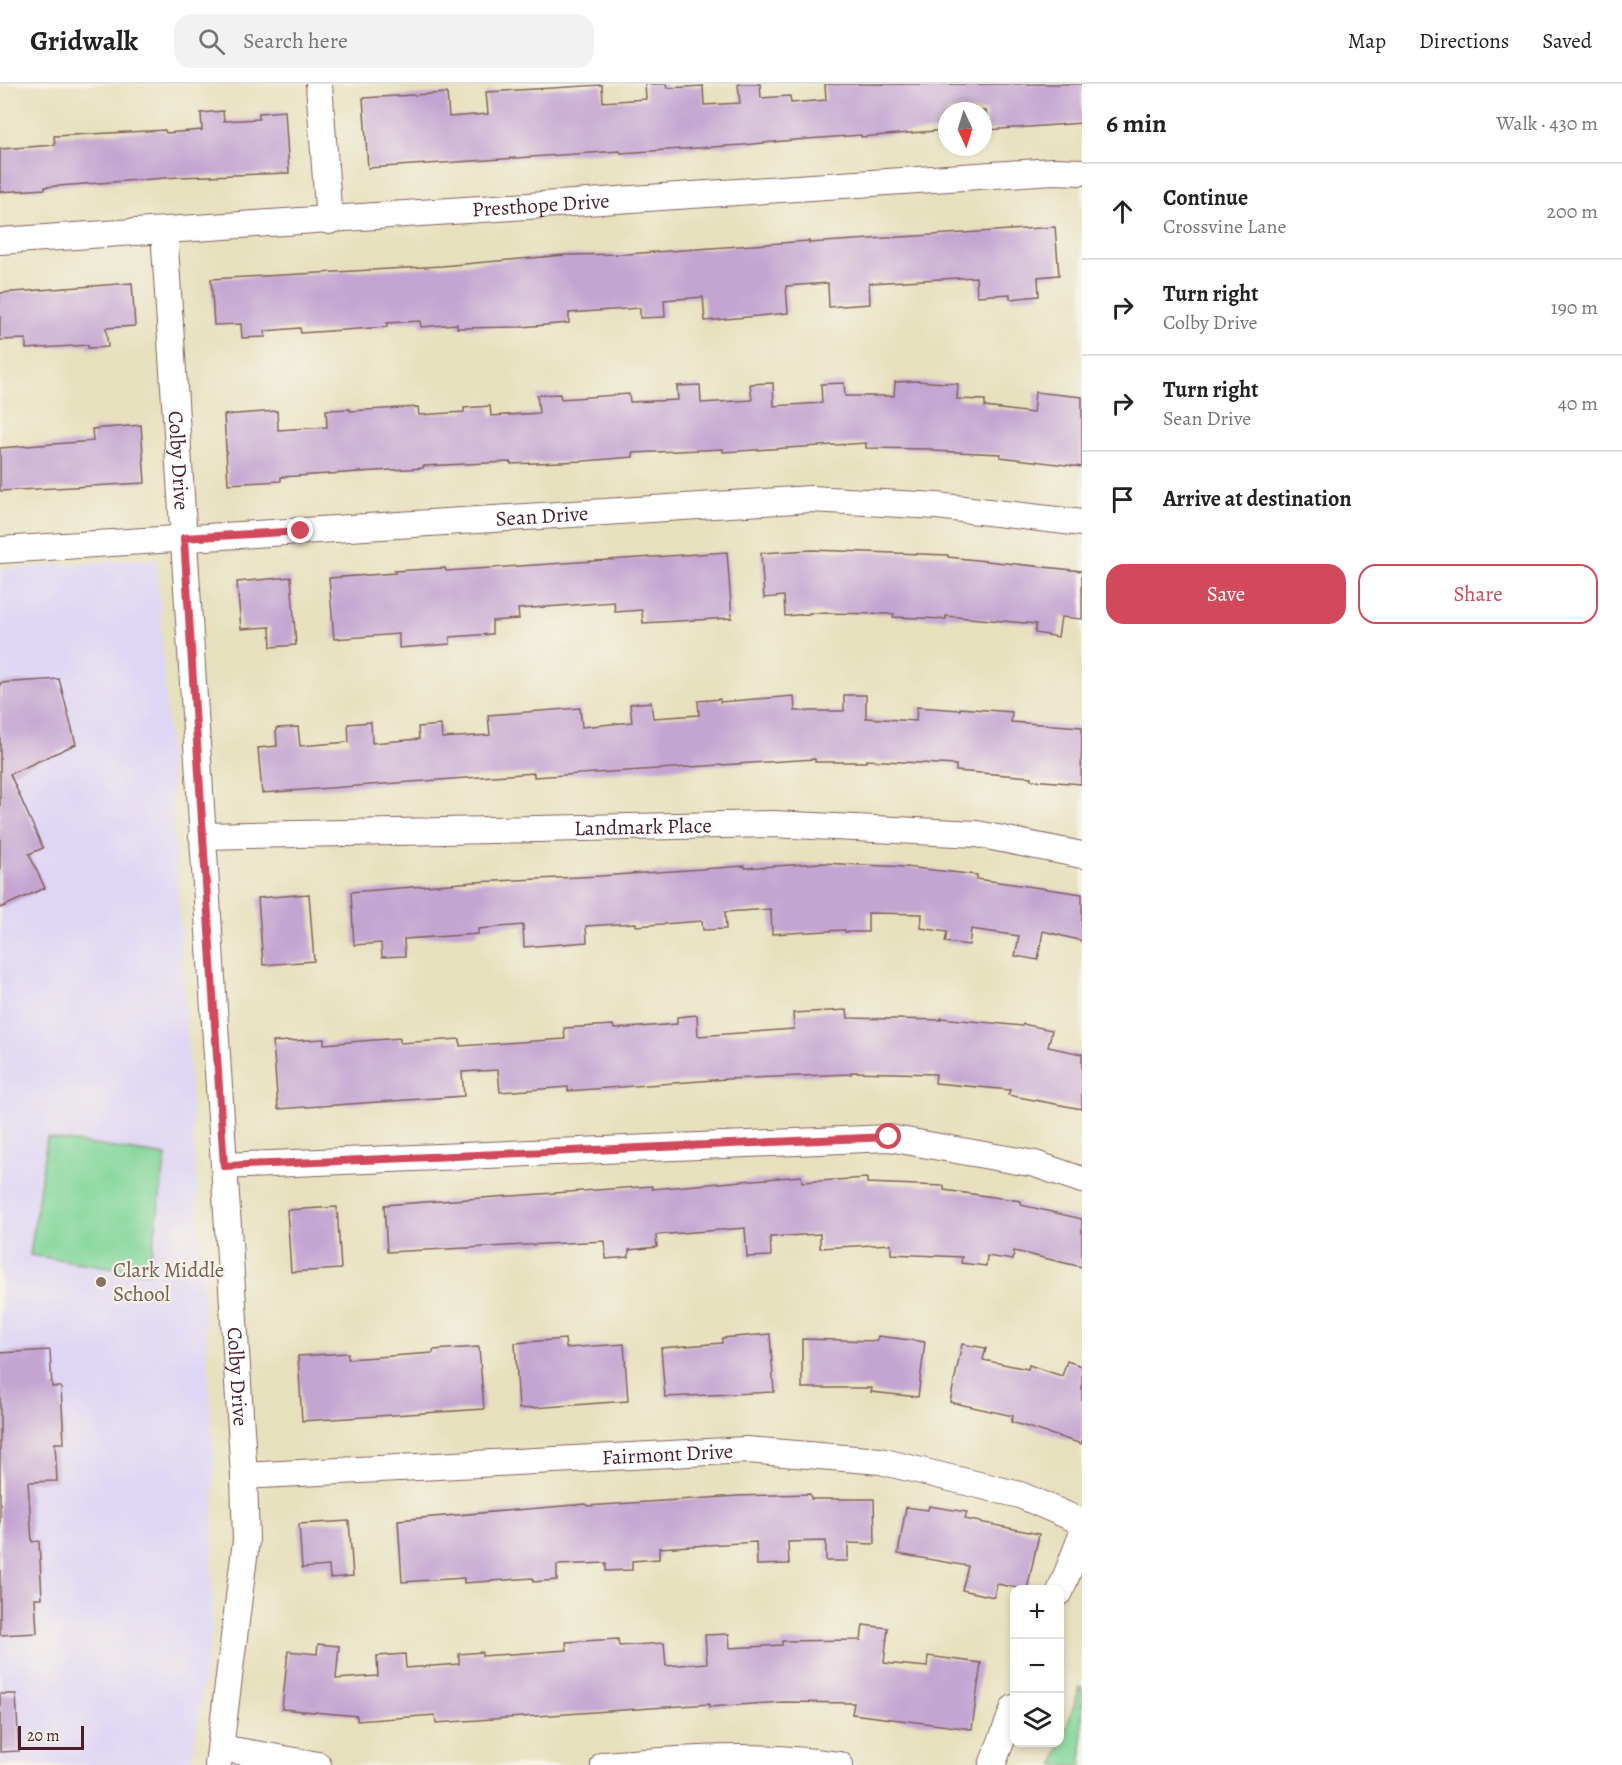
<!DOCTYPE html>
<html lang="en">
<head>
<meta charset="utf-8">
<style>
  body { margin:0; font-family:Alegreya,serif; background:#f2f2f2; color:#222 }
  .controls { position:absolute; right:18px; bottom:18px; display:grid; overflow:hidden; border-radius:12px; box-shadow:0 3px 9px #0003 }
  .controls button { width:54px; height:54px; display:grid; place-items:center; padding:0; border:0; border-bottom:2px solid #e0e0e0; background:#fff; color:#222; font:30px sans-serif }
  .compass { position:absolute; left:938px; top:18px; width:54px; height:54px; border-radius:50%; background:#fff; box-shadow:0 3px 9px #0003; rotate:176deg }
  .scale { position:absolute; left:18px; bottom:15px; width:66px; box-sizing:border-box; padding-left:6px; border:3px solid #4a1f2b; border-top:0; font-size:16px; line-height:21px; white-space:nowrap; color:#4a1f2b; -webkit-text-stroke:4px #f7f3e8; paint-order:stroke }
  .stop { position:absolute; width:18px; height:18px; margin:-14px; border:4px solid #d1495b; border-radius:50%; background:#fff }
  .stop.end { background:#d1495b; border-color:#fff; box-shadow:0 2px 6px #0008 }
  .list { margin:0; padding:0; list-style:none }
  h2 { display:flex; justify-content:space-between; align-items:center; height:78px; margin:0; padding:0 24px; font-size:26px }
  h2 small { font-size:20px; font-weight:400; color:#767676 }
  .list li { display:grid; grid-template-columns:39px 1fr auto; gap:18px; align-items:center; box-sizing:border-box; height:96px; padding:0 24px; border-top:2px solid #e0e0e0 }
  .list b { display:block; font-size:22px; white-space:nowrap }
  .list p { margin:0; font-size:20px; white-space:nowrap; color:#767676 }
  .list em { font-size:20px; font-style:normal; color:#767676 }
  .actions { display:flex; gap:12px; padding:18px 24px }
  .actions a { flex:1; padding:14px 0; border:2px solid #d1495b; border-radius:18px; text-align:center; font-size:21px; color:#d1495b }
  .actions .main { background:#d1495b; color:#fff }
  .icon { flex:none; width:33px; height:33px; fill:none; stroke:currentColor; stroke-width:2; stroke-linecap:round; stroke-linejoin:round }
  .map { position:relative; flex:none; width:1082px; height:1681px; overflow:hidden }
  header { display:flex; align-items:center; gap:36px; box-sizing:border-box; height:84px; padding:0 30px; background:#fff; border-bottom:2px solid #e0e0e0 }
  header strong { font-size:28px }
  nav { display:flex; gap:33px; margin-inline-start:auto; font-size:21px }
  .search { width:420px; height:54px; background:#f2f2f2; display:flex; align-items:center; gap:15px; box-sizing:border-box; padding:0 21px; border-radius:18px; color:#767676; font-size:22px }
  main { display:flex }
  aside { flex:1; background:#fff }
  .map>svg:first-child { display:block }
</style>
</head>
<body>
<header>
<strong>Gridwalk</strong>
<div class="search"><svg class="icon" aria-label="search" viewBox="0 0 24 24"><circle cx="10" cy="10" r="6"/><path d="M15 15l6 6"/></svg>Search here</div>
<nav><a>Map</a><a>Directions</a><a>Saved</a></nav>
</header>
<main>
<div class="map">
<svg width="1082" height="1681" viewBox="0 0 1082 1681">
  <rect width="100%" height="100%" fill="#f7f3e8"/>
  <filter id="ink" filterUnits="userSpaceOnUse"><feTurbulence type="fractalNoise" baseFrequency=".0167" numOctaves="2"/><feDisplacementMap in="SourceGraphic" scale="12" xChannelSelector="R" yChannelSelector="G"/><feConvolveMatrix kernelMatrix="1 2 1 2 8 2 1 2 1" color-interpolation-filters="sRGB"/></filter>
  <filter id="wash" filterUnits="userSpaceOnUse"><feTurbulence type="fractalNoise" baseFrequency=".008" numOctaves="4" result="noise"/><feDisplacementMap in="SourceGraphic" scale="24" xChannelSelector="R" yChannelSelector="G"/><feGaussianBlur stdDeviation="1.35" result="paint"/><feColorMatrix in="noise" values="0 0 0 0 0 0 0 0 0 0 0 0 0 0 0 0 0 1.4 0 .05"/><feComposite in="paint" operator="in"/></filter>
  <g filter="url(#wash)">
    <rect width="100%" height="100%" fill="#e7e0bd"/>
    <!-- built -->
    <path fill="#dfd5f5" d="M157 474 214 1375 212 1545 191 1681H0V485Z"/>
    <!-- green -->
    <path fill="#81d69a" stroke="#667a62" stroke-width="1.5" d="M47 1054 166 1072 149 1189 30 1171Z
      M1080 1603 1082 1604V1681H1054Z"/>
    <g id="blocks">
      <!-- building -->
      <path fill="#c4a5d2" d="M645 0H666L667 4 703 2 704 21 740 19 738 0H760L761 14 790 12 791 19 826 16 825 0H1082V39L987 46 986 27H947V46L861 53V51L794 56 743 61 621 69 620 67 368 84 363 14 447 9 449 33 488 30 486 8 602 1 603 18 646 15Z
        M223 27 224 37 259 35V29L285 27 289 89 179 93 45 103V105L0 108V65L55 61 54 52 165 46 166 49 202 46 201 29Z
        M1055 143 1059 191 1038 193 1039 212 1010 215V210L977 212 976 193 869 199 870 220 829 223 828 199 786 202 788 229 705 237 703 213 664 216 665 233 640 234V224L569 229V239L521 243 457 244V240L421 243 420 237 387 239V243L301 249 300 244 265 247V253L242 254 241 240 214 241 211 195 442 182 565 171 627 170 809 157V159Z
        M132 199 135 242 106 244 108 263 88 264V261L26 265V255L0 256V209Z
        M917 297 958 300 957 315 985 316V323L1033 329 1035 308 1082 313V383L1000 373 1001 370 932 367V365L866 364V359L723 368V365L633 369V373L584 377 511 380 510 378 423 382V384L281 393V397L228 400 224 331 277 327 278 346 327 343 326 326 350 325V327L418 323 419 331 464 328V324L490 322 491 332 539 329 537 311 560 310 561 315 629 310 630 318 678 316 677 302 700 301 701 319 752 316 750 300 773 299 774 322 822 319 821 300 844 299 845 312H894L895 298Z
        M141 341 145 399 0 407V364L93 357 92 345Z
        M812 466 948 471V473L1082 487V535L1061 533 1058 553 1035 549 1036 540 946 532V535L893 533 894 530 809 529V530L785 532 784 512 764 514 761 469Z
        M727 468 732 534 643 539 642 526 615 528 614 518 518 525 519 535 492 537V550L450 553V560L399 564V550L334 555 329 494 395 489 394 487 445 484 446 487Z
        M291 493 296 561 271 563 270 543 241 545 237 498Z
        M59 595 76 660 10 690 43 764 29 770 45 804 0 824V599Z
        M844 611H866V634L916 637 917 623 960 626V624L1012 628 1011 638 1082 643 1081 700 1031 696V693L956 687V681L866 676V678H815V675L534 693V689L262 709 258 664 277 662 276 644 298 643 300 662 349 658 348 640 371 638 372 659 419 655 418 643 441 641 442 654 490 651 488 631 580 624 582 643 632 638 630 620 651 618 653 634 699 631 698 617 720 615V618L794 612 795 627H844Z
        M821 779 906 783 977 791V795L1082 810V857L1043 847 1038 876 1015 872 1019 852 971 845 969 861 945 858 947 848 921 844 922 830 868 829V848H845V846L772 850 771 825 725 828 726 845 703 846 702 837 636 842V839L586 842 587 858 524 863 523 841 478 845V850L404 855 405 872 382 873 381 859 354 861 351 808 474 798 600 792 745 782V784Z
        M309 810 314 877 263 881 258 814Z
        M847 926 848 934 941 936V934L1022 942 1023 940 1052 946 1048 963 1082 970V1025L1008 1011 1010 1006 935 999 936 990 851 988V990L727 995 568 1007V1003L500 1008 498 986 462 988 464 1012 278 1025 273 958 324 955V960L400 954V959L460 955V962L565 955 564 944 613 941 614 945 677 940V933L697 931 698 952 794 945 793 929Z
        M801 1092 802 1098 867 1094V1099L944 1102V1106L1021 1117V1121L1082 1135V1183L1014 1167 1013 1176 987 1172 986 1182 961 1179 962 1173 891 1170V1160L820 1164V1150L770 1153 771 1172 747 1173 745 1144 656 1151 657 1163 629 1166V1173L606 1175 605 1157 387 1168 384 1121 652 1102V1105Z
        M337 1123 341 1185 291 1188 287 1126Z
        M770 1250 774 1308 665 1313 661 1264 722 1259V1254Z
        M878 1252 925 1258 918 1313 871 1308 872 1304H802V1255L877 1257Z
        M565 1255 566 1264 624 1260 628 1317 519 1325 515 1259Z
        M962 1260 986 1264 983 1276 1028 1285 1029 1281 1062 1292 1067 1277 1082 1282V1360L1011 1338 1013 1332 950 1318Z
        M479 1263 484 1325 302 1337 298 1272 348 1269V1275L433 1269V1266Z
        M50 1266 52 1303H61L64 1359H55L57 1397 28 1398 32 1458 39 1457 42 1514H35L37 1549 0 1551V1269Z
        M810 1410 811 1415H874L875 1460 848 1459V1477H826V1457L788 1458 789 1480 757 1481 756 1458 659 1464V1475L632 1477V1486L606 1487V1479L557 1481V1496L533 1498V1494L464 1499V1494L402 1498 398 1436 586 1420 587 1422 738 1412Z
        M929 1422 967 1428 965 1435 1039 1450 1027 1506 997 1500 994 1513 962 1506 968 1482 898 1470 906 1423 928 1426Z
        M349 1437 353 1492 330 1494 329 1482 302 1484 299 1440Z
        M863 1541 888 1544 884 1579 927 1583 928 1572 981 1579 972 1645 852 1630 854 1619 783 1618 709 1623V1620L436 1639 435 1631 357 1637V1632L282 1625 288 1567 317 1570 318 1560 339 1562 336 1595 378 1592 377 1572 405 1570 406 1584 459 1580V1570L482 1568V1572L567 1566 566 1558 618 1555 619 1562 664 1559 666 1582 707 1579 705 1551 729 1550 730 1564 782 1561V1557L861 1556Z
        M0 1610H16L19 1667 0 1668Z"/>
    </g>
  </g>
  <g filter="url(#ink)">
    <use href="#blocks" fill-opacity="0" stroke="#81635e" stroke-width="1.5"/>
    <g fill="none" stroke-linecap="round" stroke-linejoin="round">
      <!-- minor casing -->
      <g stroke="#81635e" stroke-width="28">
        <g id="minor">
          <path d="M319 0 329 137"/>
          <path id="s1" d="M164 147 244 1392 246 1457 218 1681"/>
          <path id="s2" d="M0 157 1053 87 1082 88"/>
          <path id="s3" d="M0 466 811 415 937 422 1082 439"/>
          <path id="s4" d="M202 752 773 740 977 750 1082 771"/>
          <path d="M224 1082 889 1054 1035 1080 1082 1096"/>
          <path id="s5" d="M244 1392 747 1366 880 1377 1020 1411 1082 1438"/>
          <path d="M1060 1508 1082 1451"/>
          <path d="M221 1664 318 1681"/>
          <path d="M604 1681C683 1675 761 1669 840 1681"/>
          <path d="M992 1681 1014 1624"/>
        </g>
      </g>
      <!-- minor -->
      <use href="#minor" stroke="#fff" stroke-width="26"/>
    </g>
  </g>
  <g fill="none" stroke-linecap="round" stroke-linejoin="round" filter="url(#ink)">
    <!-- route -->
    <path stroke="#d1495b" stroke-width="8" d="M301 447 184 454 224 1082 889 1053"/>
  </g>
  <!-- markers -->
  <circle fill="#8d6e63" stroke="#f7f3e8" stroke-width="2" cx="101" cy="1198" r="6"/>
  <g text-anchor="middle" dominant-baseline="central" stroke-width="4.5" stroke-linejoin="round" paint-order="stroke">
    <!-- street labels -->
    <g font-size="21" fill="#4a1f2b" stroke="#f7f3e8">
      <text stroke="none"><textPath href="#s2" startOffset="542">Presthope Drive</textPath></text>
      <text stroke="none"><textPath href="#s1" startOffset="230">Colby Drive</textPath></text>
      <text stroke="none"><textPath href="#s3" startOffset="543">Sean Drive</textPath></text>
      <text stroke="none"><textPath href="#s4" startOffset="441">Landmark Place</textPath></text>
      <text stroke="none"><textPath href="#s1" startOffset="1148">Colby Drive</textPath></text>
      <text stroke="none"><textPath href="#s5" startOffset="424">Fairmont Drive</textPath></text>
    </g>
    <!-- education labels -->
    <g font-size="21" fill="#785e54" stroke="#f7f3e8" text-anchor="start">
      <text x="113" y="1186">Clark Middle<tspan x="113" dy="24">School</tspan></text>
    </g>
  </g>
</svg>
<div class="controls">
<button>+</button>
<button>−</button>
<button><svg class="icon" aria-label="layers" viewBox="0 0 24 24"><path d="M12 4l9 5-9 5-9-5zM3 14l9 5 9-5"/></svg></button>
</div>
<svg class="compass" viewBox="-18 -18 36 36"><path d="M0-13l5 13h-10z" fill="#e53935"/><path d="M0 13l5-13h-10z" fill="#767676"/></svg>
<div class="scale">20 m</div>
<div class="stop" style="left:889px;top:1053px"></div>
<div class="stop end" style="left:301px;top:447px"></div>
</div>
<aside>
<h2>6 min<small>Walk · 430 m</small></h2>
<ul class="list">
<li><svg class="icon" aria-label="ahead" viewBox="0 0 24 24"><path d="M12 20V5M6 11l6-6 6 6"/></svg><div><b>Continue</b><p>Crossvine Lane</p></div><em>200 m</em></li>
<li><svg class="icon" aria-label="right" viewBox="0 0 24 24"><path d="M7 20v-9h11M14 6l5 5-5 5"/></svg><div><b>Turn right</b><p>Colby Drive</p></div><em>190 m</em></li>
<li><svg class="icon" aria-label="right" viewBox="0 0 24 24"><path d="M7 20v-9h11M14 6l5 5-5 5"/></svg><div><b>Turn right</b><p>Sean Drive</p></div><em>40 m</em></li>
<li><svg class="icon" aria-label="arrive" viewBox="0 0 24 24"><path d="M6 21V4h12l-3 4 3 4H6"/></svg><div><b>Arrive at destination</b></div></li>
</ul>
<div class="actions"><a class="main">Save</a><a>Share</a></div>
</aside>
</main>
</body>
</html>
